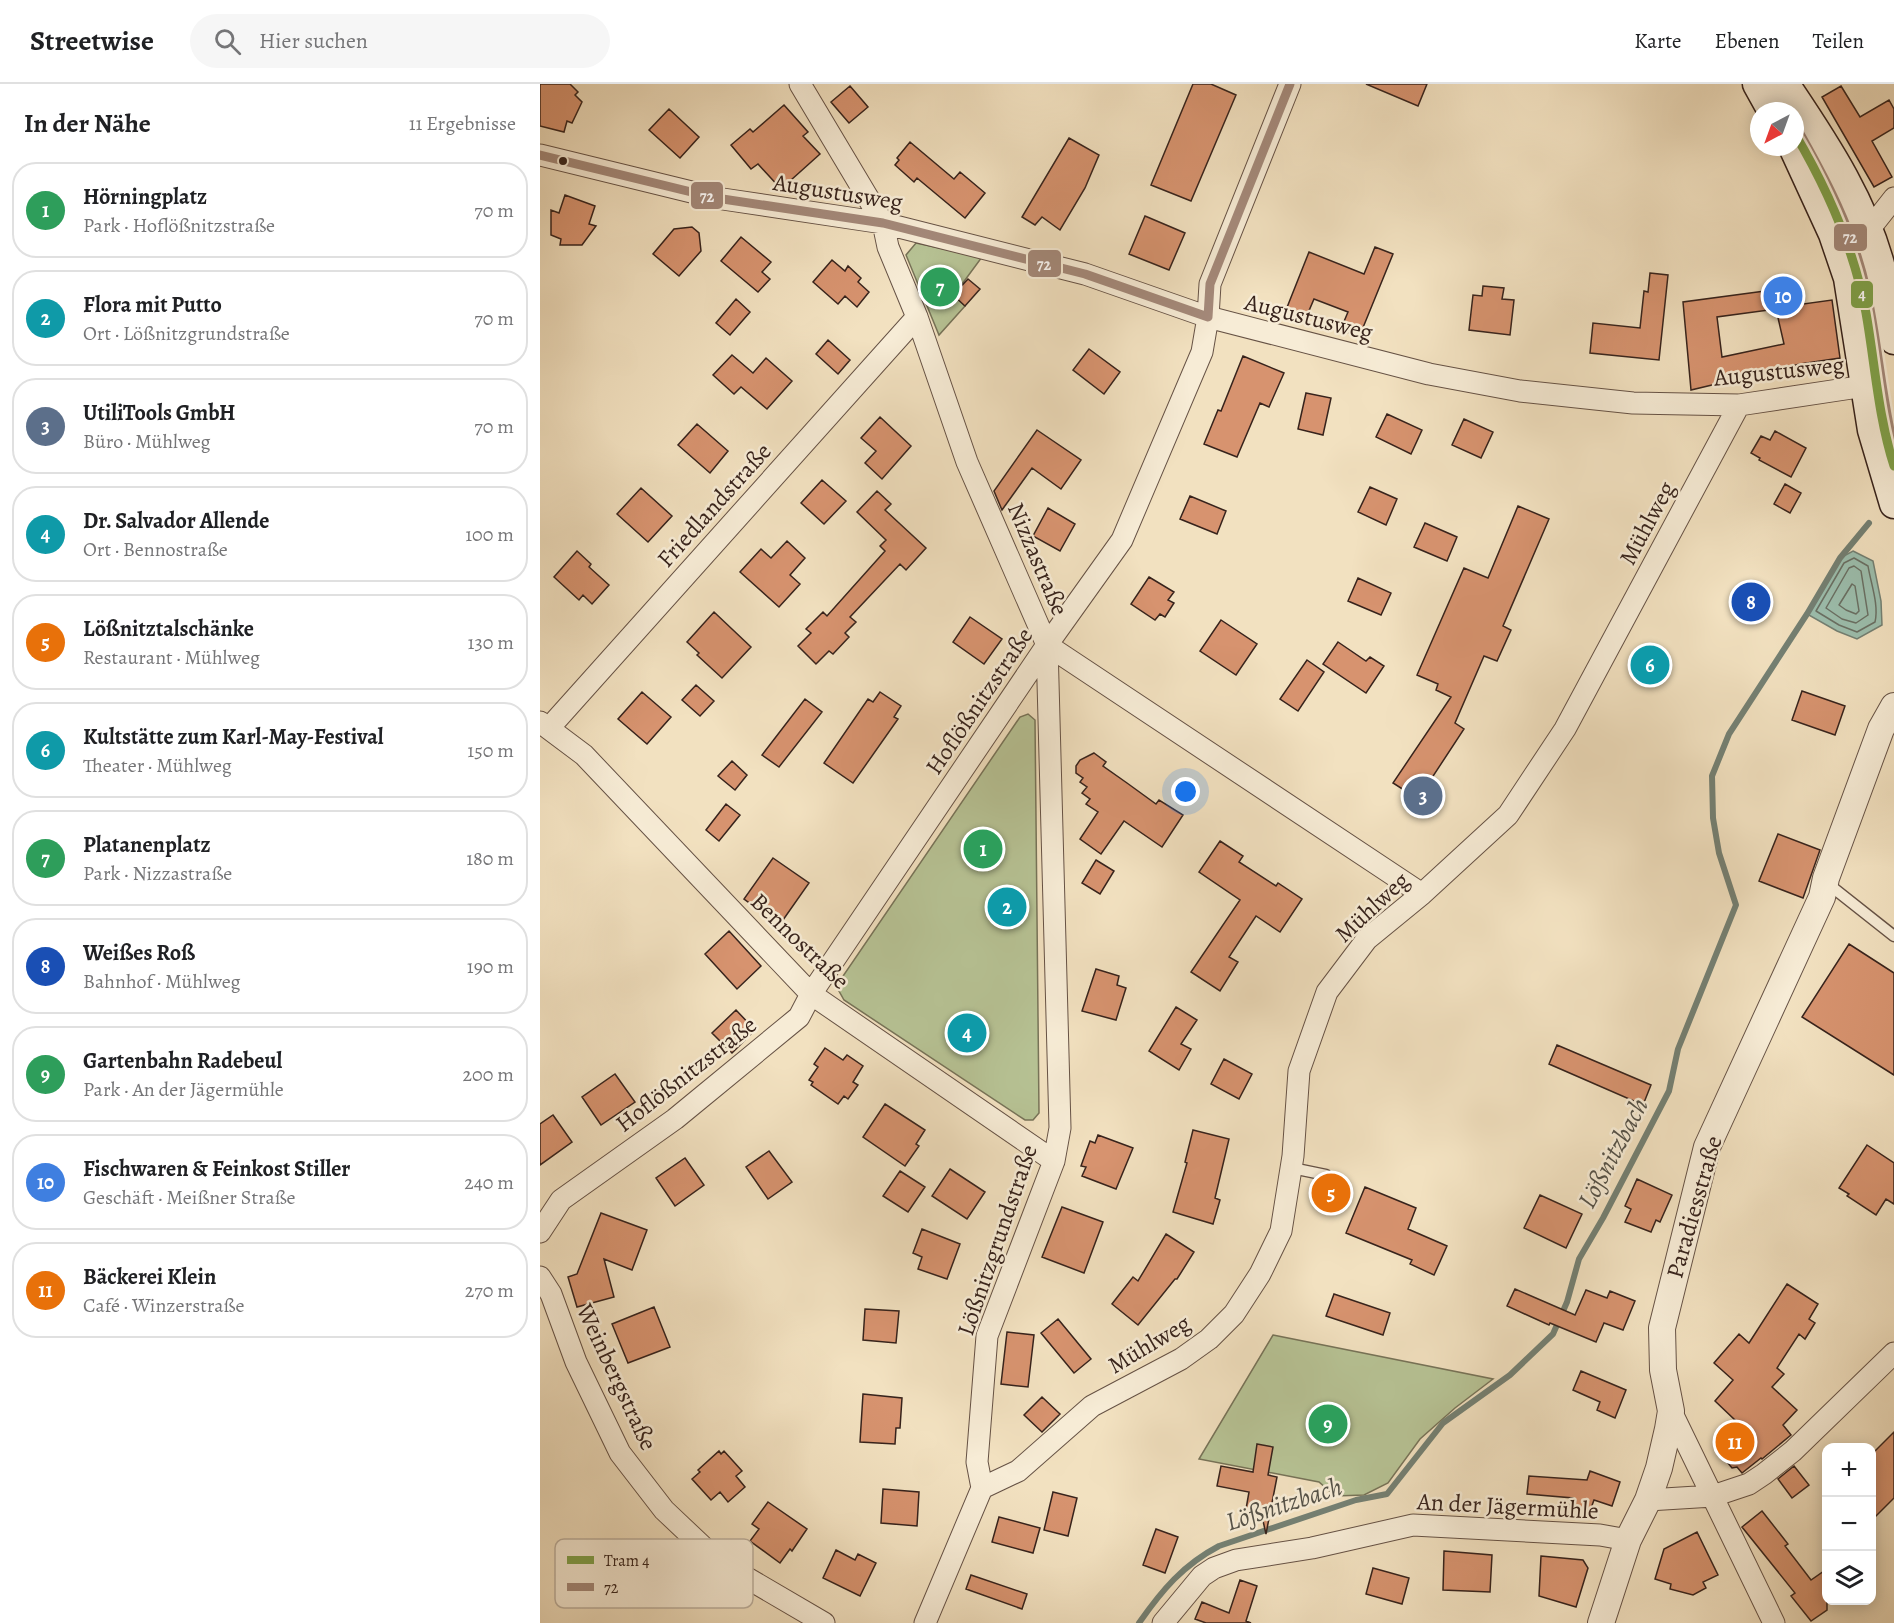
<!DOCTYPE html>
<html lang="de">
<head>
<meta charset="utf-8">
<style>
  body { margin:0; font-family:Alegreya,serif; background:#f6f6f6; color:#202124 }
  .controls { position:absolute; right:18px; bottom:18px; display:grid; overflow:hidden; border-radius:12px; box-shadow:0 3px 15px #0003 }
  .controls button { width:54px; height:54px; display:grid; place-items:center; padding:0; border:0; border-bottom:2px solid #e0e0e0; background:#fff; color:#202124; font:30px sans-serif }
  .compass { position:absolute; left:1210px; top:18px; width:54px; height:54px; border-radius:50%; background:#fff; box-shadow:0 3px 15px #0003; rotate:221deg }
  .you { position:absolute; left:646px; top:708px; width:21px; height:21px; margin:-15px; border:4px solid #fff; border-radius:50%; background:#1a73e8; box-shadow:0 0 0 9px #1a73e833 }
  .badge { display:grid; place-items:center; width:39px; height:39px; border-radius:50%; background:#8f2418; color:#fff; font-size:20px; font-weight:700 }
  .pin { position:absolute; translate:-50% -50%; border:3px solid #fff; box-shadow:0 2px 6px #0006 }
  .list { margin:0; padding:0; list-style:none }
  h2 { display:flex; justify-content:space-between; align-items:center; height:78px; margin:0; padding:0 24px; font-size:26px }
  h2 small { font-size:20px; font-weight:400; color:#757577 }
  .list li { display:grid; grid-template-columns:39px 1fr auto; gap:18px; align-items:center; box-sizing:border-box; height:96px; margin:0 12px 12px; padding:0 12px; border:2px solid #e0e0e0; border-radius:24px }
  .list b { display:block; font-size:22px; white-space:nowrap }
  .list p { margin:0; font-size:20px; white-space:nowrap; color:#757577 }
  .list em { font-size:20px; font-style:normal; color:#757577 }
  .icon { flex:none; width:33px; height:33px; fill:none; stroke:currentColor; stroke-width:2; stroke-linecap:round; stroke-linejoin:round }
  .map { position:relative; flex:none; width:1354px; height:1539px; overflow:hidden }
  header { display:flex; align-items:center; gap:36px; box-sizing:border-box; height:84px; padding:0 30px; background:#fff; border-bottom:2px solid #e0e0e0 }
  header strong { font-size:28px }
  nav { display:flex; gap:33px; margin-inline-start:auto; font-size:21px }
  .search { width:420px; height:54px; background:#f6f6f6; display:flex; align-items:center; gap:15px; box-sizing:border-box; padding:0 21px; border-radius:33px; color:#757577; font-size:22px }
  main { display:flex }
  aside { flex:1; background:#fff }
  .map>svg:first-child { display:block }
</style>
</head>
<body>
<header>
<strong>Streetwise</strong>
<div class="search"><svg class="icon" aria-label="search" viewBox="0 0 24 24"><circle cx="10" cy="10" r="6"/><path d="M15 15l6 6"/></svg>Hier suchen</div>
<nav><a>Karte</a><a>Ebenen</a><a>Teilen</a></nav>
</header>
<main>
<aside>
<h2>In der Nähe<small>11 Ergebnisse</small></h2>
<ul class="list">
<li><span class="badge" style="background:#2e9e5b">1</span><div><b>Hörningplatz</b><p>Park · Hoflößnitzstraße</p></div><em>70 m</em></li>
<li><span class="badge" style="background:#0f9aa8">2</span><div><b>Flora mit Putto</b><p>Ort · Lößnitzgrundstraße</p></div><em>70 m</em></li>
<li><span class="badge" style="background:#5c6f8a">3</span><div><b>UtiliTools GmbH</b><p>Büro · Mühlweg</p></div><em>70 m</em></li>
<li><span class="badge" style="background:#0f9aa8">4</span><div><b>Dr. Salvador Allende</b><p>Ort · Bennostraße</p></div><em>100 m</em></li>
<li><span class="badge" style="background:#e8710a">5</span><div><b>Lößnitztalschänke</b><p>Restaurant · Mühlweg</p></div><em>130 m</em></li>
<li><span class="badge" style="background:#0f9aa8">6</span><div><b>Kultstätte zum Karl-May-Festival</b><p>Theater · Mühlweg</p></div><em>150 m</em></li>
<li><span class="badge" style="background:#2e9e5b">7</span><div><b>Platanenplatz</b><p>Park · Nizzastraße</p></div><em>180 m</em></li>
<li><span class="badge" style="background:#1a4fb4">8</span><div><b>Weißes Roß</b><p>Bahnhof · Mühlweg</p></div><em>190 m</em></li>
<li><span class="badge" style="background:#2e9e5b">9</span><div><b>Gartenbahn Radebeul</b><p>Park · An der Jägermühle</p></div><em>200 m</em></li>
<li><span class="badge" style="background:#3f7fe0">10</span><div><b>Fischwaren &amp; Feinkost Stiller</b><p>Geschäft · Meißner Straße</p></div><em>240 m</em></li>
<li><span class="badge" style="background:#e8710a">11</span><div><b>Bäckerei Klein</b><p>Café · Winzerstraße</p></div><em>270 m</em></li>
</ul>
</aside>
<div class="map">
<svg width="1354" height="1539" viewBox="0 0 1354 1539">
  <rect width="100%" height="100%" fill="#f2e1c0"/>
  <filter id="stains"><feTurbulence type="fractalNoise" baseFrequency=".00333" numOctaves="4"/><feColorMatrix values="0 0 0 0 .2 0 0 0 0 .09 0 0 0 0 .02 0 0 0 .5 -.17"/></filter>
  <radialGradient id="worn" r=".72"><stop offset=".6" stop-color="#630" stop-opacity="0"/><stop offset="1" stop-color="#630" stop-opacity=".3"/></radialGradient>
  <!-- green -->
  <path fill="#b7c395" stroke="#777358" stroke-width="1.5" d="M376 159 442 173 414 211 425 222 399 251 366 171Z
    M488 630 495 636 499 1029 493 1036H485L304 916 299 907 301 895 480 633Z
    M733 1251 953 1295 915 1324 880 1355 848 1399 824 1411 795 1412 779 1398 659 1375Z"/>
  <!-- water -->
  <path fill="#9cbead" stroke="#748073" stroke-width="1.5" d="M1313 467 1333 477 1341 517 1342 541 1317 555 1297 547 1267 530 1300 474Z"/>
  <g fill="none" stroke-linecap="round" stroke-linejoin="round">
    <!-- shore -->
    <path stroke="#6a7064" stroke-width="1.5" d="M1314 474 1328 482C1331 500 1339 521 1335 538L1317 548 1299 541 1276 527 1304 479Z
      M1314 482 1321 487 1328 531 1316 539 1302 535 1286 524 1309 484Z
      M1312 500 1315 502 1319 527 1316 530 1306 526 1299 521Z"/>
    <!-- stream -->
    <path stroke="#748073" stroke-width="6" d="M599 1539C622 1506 643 1481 679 1462L816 1416 847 1410 903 1339 970 1291 1013 1250 1027 1218 1039 1175 1063 1134 1129 1007 1138 965 1196 821 1179 769 1173 734 1172 692 1189 650 1267 530 1300 474 1329 439"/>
  </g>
  <!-- building -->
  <path fill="#d7936f" stroke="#37231c" stroke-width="1.5" fill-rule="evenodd" d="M0 0H30L38 8 35 11 42 18 32 39 27 37 24 48 0 42Z
    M653 0H671L696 11 651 117 611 101Z
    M826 0H887L878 22Z
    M310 2 328 23 309 39 291 18Z
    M1301 2 1320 33 1349 16 1354 25V44L1332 57 1352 93 1334 103 1282 13Z
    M244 21 268 48 263 52 280 70 241 105 218 80 211 85 191 61 210 45 213 48Z
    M129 25 159 53 140 74 109 46Z
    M529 54 559 71 545 104 520 146 502 133 495 141 482 133Z
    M370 58 414 95 420 88 445 109 425 134 377 94 374 98 355 81 359 76 357 74Z
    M25 111 55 122 49 140 56 142 42 161H20L21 155 11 151V126L19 129Z
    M605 132 645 149 629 186 589 170Z
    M152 143 159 149 161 167 139 192 113 170 134 145Z
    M201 153 231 178 222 188 230 195 218 208 181 177Z
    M835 163 853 170 820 251 800 247 808 228 774 215 765 236 744 231 769 168 824 190Z
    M292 176 305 187 308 182 321 194 318 198 329 208 317 223 305 212 298 220 273 198Z
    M1110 189 1128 191 1119 276 1050 269 1053 239 1100 244 1104 207 1108 208Z
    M428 195 440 205 425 222 413 211Z
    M943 202 964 204 962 215 974 216 970 251 929 246 933 211 942 212Z
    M1247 204 1249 222 1292 216 1300 274 1260 280 1151 306 1143 218ZM1236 225 1244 260 1182 273 1177 233Z
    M196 215 210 228 190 251 176 239Z
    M288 256 310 276 298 290 276 270Z
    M549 265 580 288 564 310 533 286Z
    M192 271 213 289 226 274 252 297 227 325 201 303 194 310 173 291Z
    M703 272 744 289 729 323 720 319 697 373 664 360 678 326 681 327Z
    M766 309 791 314 783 351 758 345Z
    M847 330 882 346 871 370 836 353Z
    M340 333 371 362 342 395 325 379 336 367 321 354Z
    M924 335 953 348 941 374 912 361Z
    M157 340 188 367 170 389 138 361Z
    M497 346 541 376 521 405 492 384 462 426 454 407Z
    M1235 347 1266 364 1251 393 1219 376 1220 374 1211 369 1221 352 1230 356Z
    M282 396 306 417 284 440 261 419Z
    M1245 400 1261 409 1250 429 1234 420Z
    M830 403 857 415 846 441 818 428Z
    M101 404 132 432 108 458 77 430Z
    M337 407 351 420 345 426 386 464 366 486 360 480 310 533 316 538 305 549 309 553 293 570 289 567 276 580 258 562 271 549 266 545 283 528 287 532 345 467 340 462 346 456 317 428Z
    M650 412 686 427 677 450 640 435Z
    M978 422 1009 435 963 542 971 546 957 577 944 572 915 639 924 645 878 715 853 699 911 613 896 606 898 600 877 591 924 484 948 494Z
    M508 424 535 440 520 467 493 452Z
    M885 439 917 453 907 477 874 463Z
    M247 457 265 474 250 491 260 500 239 523 200 488 221 465 231 474Z
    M37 467 51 480 49 483 69 501 52 520 43 511 39 516 14 493Z
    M609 493 634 508 628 516 634 519 625 533 620 530 615 536 591 520Z
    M818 494 851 509 841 531 808 517Z
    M174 528 211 563 182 594 157 571 159 569 147 558Z
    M430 533 462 555 444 580 413 558Z
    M681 536 717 560 696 591 660 567Z
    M798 558 826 577 830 573 844 582 826 609 783 580Z
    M767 576 784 588 758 627 740 615Z
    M156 601 174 617 160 632 142 616Z
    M1262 607 1305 622 1295 651 1252 636Z
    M102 608 131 633 107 660 78 635Z
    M340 608 361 622 354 633 358 635 313 699 284 679 328 615 333 618Z
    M265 615 282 628 239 683 222 671Z
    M554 669 566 678 563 682 587 699 616 720 619 716 643 731 622 763 584 737 561 770 540 755 558 728 546 720 550 715 542 709 547 703 540 698 543 694 536 689V682L540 676Z
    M192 677 207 691 195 706 178 692Z
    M186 720 200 731 179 757 166 746Z
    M1238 750 1280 766 1263 814 1219 797Z
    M680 757 703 772 699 778 736 802 738 799 762 815 740 848 716 832 689 873 698 878 680 907 651 888 700 816 659 788Z
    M233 774 269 799 243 836 236 832 233 836 204 815Z
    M556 776 574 787 560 810 542 799Z
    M189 847 221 882 197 905 165 870Z
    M1309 860 1354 889V991L1262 933Z
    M556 885 579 892 577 901 586 904 576 936 542 927Z
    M636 923 657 936 641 960 651 965 639 986 609 967Z
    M196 926 215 946 192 969 172 949Z
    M1017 961 1111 1001 1103 1021 1009 980Z
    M285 964 303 976 307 971 323 982 313 998 318 1001 308 1015 304 1012 298 1020 271 1001 273 998 269 996 278 983 274 980Z
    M684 975 712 990 699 1015 671 1000Z
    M75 990 95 1018 61 1041 42 1013Z
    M345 1020 385 1046 376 1060 379 1062 365 1082 323 1053Z
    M13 1031 32 1058 0 1081V1040Z
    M653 1046 689 1055 675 1114 680 1116 673 1140 633 1128 647 1079 645 1078Z
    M558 1051 593 1064 576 1105 542 1092 546 1083 541 1082 550 1057 555 1059Z
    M1327 1061 1354 1079V1120L1346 1115 1336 1131 1307 1112 1309 1110 1299 1104Z
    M229 1067 252 1098 228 1115 206 1083Z
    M145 1074 164 1101 135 1122 116 1094Z
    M410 1085 445 1108 427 1135 392 1112Z
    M360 1087 385 1103 368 1128 343 1112Z
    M1097 1095 1132 1111 1120 1138 1116 1136 1111 1148 1085 1138 1091 1125 1085 1122Z
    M825 1103 876 1124 868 1145 907 1162 894 1191 870 1180 872 1176 806 1149Z
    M1000 1111 1042 1130 1026 1164 984 1144Z
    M522 1123 563 1138 544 1189 502 1173Z
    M61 1129 107 1146 92 1186 64 1175 74 1213 37 1223 28 1193 37 1190Z
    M382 1145 420 1160 407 1195 378 1185 382 1173 373 1169Z
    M626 1150 654 1168 637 1195H635L598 1241 572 1220 593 1193 598 1197Z
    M1247 1200 1278 1220 1269 1235 1275 1239 1265 1255 1259 1250 1237 1284 1244 1290 1232 1303 1257 1326 1243 1341 1251 1351 1222 1375 1221 1374 1202 1389 1197 1383 1192 1384 1174 1362 1178 1350 1197 1338 1175 1317 1193 1296 1174 1279 1199 1250 1209 1259Z
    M975 1205 1035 1231 1046 1206 1067 1214 1070 1207 1095 1217 1083 1246 1064 1239 1056 1258 1010 1239 1009 1241 967 1222Z
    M794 1210 850 1229 843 1251 786 1232Z
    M114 1223 130 1263 88 1279 72 1240Z
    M325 1225 359 1227 356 1259 323 1256Z
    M518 1235 551 1275 534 1289 501 1249Z
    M467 1248 494 1251 488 1303 461 1300Z
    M1041 1287 1086 1306 1075 1334 1057 1326 1060 1318 1033 1306Z
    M323 1310 362 1314 360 1344H356L355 1360 320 1358Z
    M502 1313 520 1330 502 1348 484 1331Z
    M1354 1348V1414L1332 1436V1370Z
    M717 1360 733 1363 728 1391 737 1393 726 1450 721 1428 706 1425 709 1408 677 1402 681 1382 713 1388Z
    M179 1367 181 1370 184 1367 202 1387 196 1392 205 1403 188 1418 180 1408 171 1416 152 1395 160 1388 158 1386Z
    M1254 1382 1269 1401 1252 1414 1238 1395Z
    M1050 1387 1080 1398 1072 1422 1054 1416 1047 1435 1027 1428 1033 1414 987 1410 989 1392 1047 1396Z
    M343 1405 379 1408 377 1442 341 1439Z
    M513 1408 537 1414 528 1452 504 1446Z
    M228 1418 267 1445 252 1467 250 1465 240 1479 210 1457 219 1445 212 1440Z
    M1222 1427 1248 1460 1245 1462 1271 1496 1287 1485V1526L1271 1537 1251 1512 1255 1509 1202 1443Z
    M459 1433 500 1444 493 1469 452 1458Z
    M616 1445 638 1453 625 1489 603 1481Z
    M1157 1448 1178 1491 1163 1498 1166 1504 1153 1511 1130 1505 1131 1500 1115 1495 1124 1465Z
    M296 1466 315 1476 318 1470 336 1479 320 1512 283 1494Z
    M904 1467 952 1471 950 1508 903 1506Z
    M1001 1472 1043 1476 1048 1484 1036 1523 999 1512Z
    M833 1484 869 1494 862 1520 826 1510Z
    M431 1491 487 1510 482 1525 426 1505Z
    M700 1496 717 1502 706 1537 711 1539H666L655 1535 662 1518 689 1529Z"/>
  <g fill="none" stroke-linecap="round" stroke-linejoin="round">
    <!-- service casing -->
    <g stroke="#665245" stroke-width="13">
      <path id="service" d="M1255 41C1286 93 1313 145 1326 205 1338 258 1339 312 1354 364
        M1288 797 1292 803 1354 852
        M752 1084 786 1091"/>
    </g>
    <!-- minor casing -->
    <g stroke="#665245" stroke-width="23">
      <path id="minor" d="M260 0 343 139 348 163 377 233 427 378 507 561 882 810
        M0 71 176 114 343 139 545 190 668 233 889 290 980 307 1093 319 1199 321 1325 302
        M1328 147 1354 114
        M0 638 44 671 271 910 514 1077
        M9 644 377 233
        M0 1148 21 1116 135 1035 259 933 271 910 507 561 582 456 662 268 668 233 670 200 750 0
        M0 1193 11 1210 36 1278 80 1369 124 1426 178 1477 284 1539
        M1131 1327 1234 1539
        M442 1404 478 1387 552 1322 641 1275 669 1255 694 1230 720 1190 741 1147 753 1072 759 987 787 908 827 855 882 810 968 731 1025 645 1199 321
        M1108 1416 1173 1412 1209 1400 1224 1390 1253 1367 1354 1269
        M385 1539 442 1404 437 1378 447 1252 514 1077 520 1044 507 561
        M623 1539 662 1492 674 1484 696 1476 772 1464 873 1441 1060 1451 1088 1456"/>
    </g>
    <!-- tertiary casing -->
    <g stroke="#665245" stroke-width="28">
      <path id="tertiary" d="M1061 1539 1088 1456 1108 1416 1119 1384 1128 1345 1131 1327 1123 1286 1122 1244 1167 1063 1282 813 1286 794 1341 645 1354 622"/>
    </g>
    <!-- secondary casing -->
    <g stroke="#37231c" stroke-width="31">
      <path id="secondary" d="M1217 0 1232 27
        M1245 0C1285 59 1329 125 1344 197 1348 216 1351 236 1354 256
        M1253 63 1293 150 1308 194 1332 346 1354 420"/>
    </g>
    <!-- service -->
    <use href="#service" stroke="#f7ecd6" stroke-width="10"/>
    <!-- minor -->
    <use href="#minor" stroke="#f7ecd6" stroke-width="21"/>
    <!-- tertiary -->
    <use href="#tertiary" stroke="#f7ecd6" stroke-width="26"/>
    <!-- secondary -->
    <use href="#secondary" stroke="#f7ecd6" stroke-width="28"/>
    <!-- bus-1 casing -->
    <g stroke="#f7ecd6" stroke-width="14">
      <path id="bus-1" d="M1255 41C1285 93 1313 146 1326 205 1338 258 1341 312 1354 364
        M0 71 176 114 343 139 545 190 668 233
        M668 233 670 200 750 0"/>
    </g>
    <!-- bus-1 -->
    <use href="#bus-1" stroke="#a4897a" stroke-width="9"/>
    <!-- tram-1 casing -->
    <g stroke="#f7ecd6" stroke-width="14">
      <path id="tram-1" d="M1255 50C1288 106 1314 164 1326 229 1335 280 1338 332 1354 382"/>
    </g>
    <!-- tram-1 -->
    <use href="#tram-1" stroke="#80a24a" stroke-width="9"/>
  </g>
  <!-- markers -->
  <circle fill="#37231c" stroke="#f7ecd6" stroke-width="2" cx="23" cy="77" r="5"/>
  <g text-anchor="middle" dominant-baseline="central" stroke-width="5" stroke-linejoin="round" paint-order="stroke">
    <!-- street labels -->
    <g font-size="24" fill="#37231c" stroke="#f7ecd6">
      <text transform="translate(298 108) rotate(9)">Augustusweg</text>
      <text transform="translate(769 233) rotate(14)">Augustusweg</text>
      <text transform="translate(1239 287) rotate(-6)">Augustusweg</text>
      <text transform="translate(174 421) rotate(-48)">Friedlandstraße</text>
      <text transform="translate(1107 439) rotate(-62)">Mühlweg</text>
      <text transform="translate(498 475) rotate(67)">Nizzastraße</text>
      <text transform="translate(439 617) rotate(-56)">Hoflößnitzstraße</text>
      <text transform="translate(832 823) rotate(-43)">Mühlweg</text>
      <text transform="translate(260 857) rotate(44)">Bennostraße</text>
      <text transform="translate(146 990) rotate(-38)">Hoflößnitzstraße</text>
      <text transform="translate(1154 1123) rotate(-74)">Paradiesstraße</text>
      <text transform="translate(457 1156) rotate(-71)">Lößnitzgrundstraße</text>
      <text transform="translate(609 1260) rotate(-31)">Mühlweg</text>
      <text transform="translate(77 1293) rotate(65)">Weinbergstraße</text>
      <text transform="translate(968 1422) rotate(3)">An der Jägermühle</text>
    </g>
    <!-- water labels -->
    <g font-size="26" font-style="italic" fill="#555248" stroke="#f7ecd6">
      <text transform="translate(1073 1069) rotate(-62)">Lößnitzbach</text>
      <text transform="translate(744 1420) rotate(-18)">Lößnitzbach</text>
    </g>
  </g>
  <!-- legend -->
  <rect x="15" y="1455" width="198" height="69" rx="9" fill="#f7ecd6" stroke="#bdb09e" stroke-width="1.5"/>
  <rect x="27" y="1472" width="27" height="8" fill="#80a24a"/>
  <rect x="27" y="1499" width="27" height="8" fill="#a4897a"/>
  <g font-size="16" fill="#37231c">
    <text x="64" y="1482">Tram 4</text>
    <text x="64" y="1509">72</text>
  </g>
  <g stroke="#f7ecd6" stroke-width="2">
    <rect x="150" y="97" width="34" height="29" rx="6" fill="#a4897a"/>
    <rect x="1293" y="139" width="35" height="29" rx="6" fill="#a4897a"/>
    <rect x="487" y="165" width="35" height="29" rx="6" fill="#a4897a"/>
    <rect x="1310" y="196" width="24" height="29" rx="6" fill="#80a24a"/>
  </g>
  <g font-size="16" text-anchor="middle" font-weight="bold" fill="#fff">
    <text x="167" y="118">72</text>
    <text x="1310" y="159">72</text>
    <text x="504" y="186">72</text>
    <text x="1322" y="216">4</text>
  </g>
  <rect width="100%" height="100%" filter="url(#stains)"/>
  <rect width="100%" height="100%" fill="url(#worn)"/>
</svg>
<div class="controls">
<button>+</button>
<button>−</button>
<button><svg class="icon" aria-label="layers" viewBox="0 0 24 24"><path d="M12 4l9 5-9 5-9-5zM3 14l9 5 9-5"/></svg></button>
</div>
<svg class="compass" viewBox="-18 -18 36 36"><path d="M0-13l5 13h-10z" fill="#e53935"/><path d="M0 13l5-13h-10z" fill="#757577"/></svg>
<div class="you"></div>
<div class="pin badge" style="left:443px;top:765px;background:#2e9e5b">1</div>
<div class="pin badge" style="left:467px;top:823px;background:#0f9aa8">2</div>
<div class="pin badge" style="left:883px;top:712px;background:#5c6f8a">3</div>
<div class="pin badge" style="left:427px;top:949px;background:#0f9aa8">4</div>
<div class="pin badge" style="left:791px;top:1109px;background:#e8710a">5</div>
<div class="pin badge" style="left:1110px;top:581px;background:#0f9aa8">6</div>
<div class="pin badge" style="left:400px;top:203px;background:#2e9e5b">7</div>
<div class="pin badge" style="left:1211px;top:518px;background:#1a4fb4">8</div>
<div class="pin badge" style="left:788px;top:1340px;background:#2e9e5b">9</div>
<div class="pin badge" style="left:1243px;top:212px;background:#3f7fe0">10</div>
<div class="pin badge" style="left:1195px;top:1358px;background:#e8710a">11</div>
</div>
</main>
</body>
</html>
